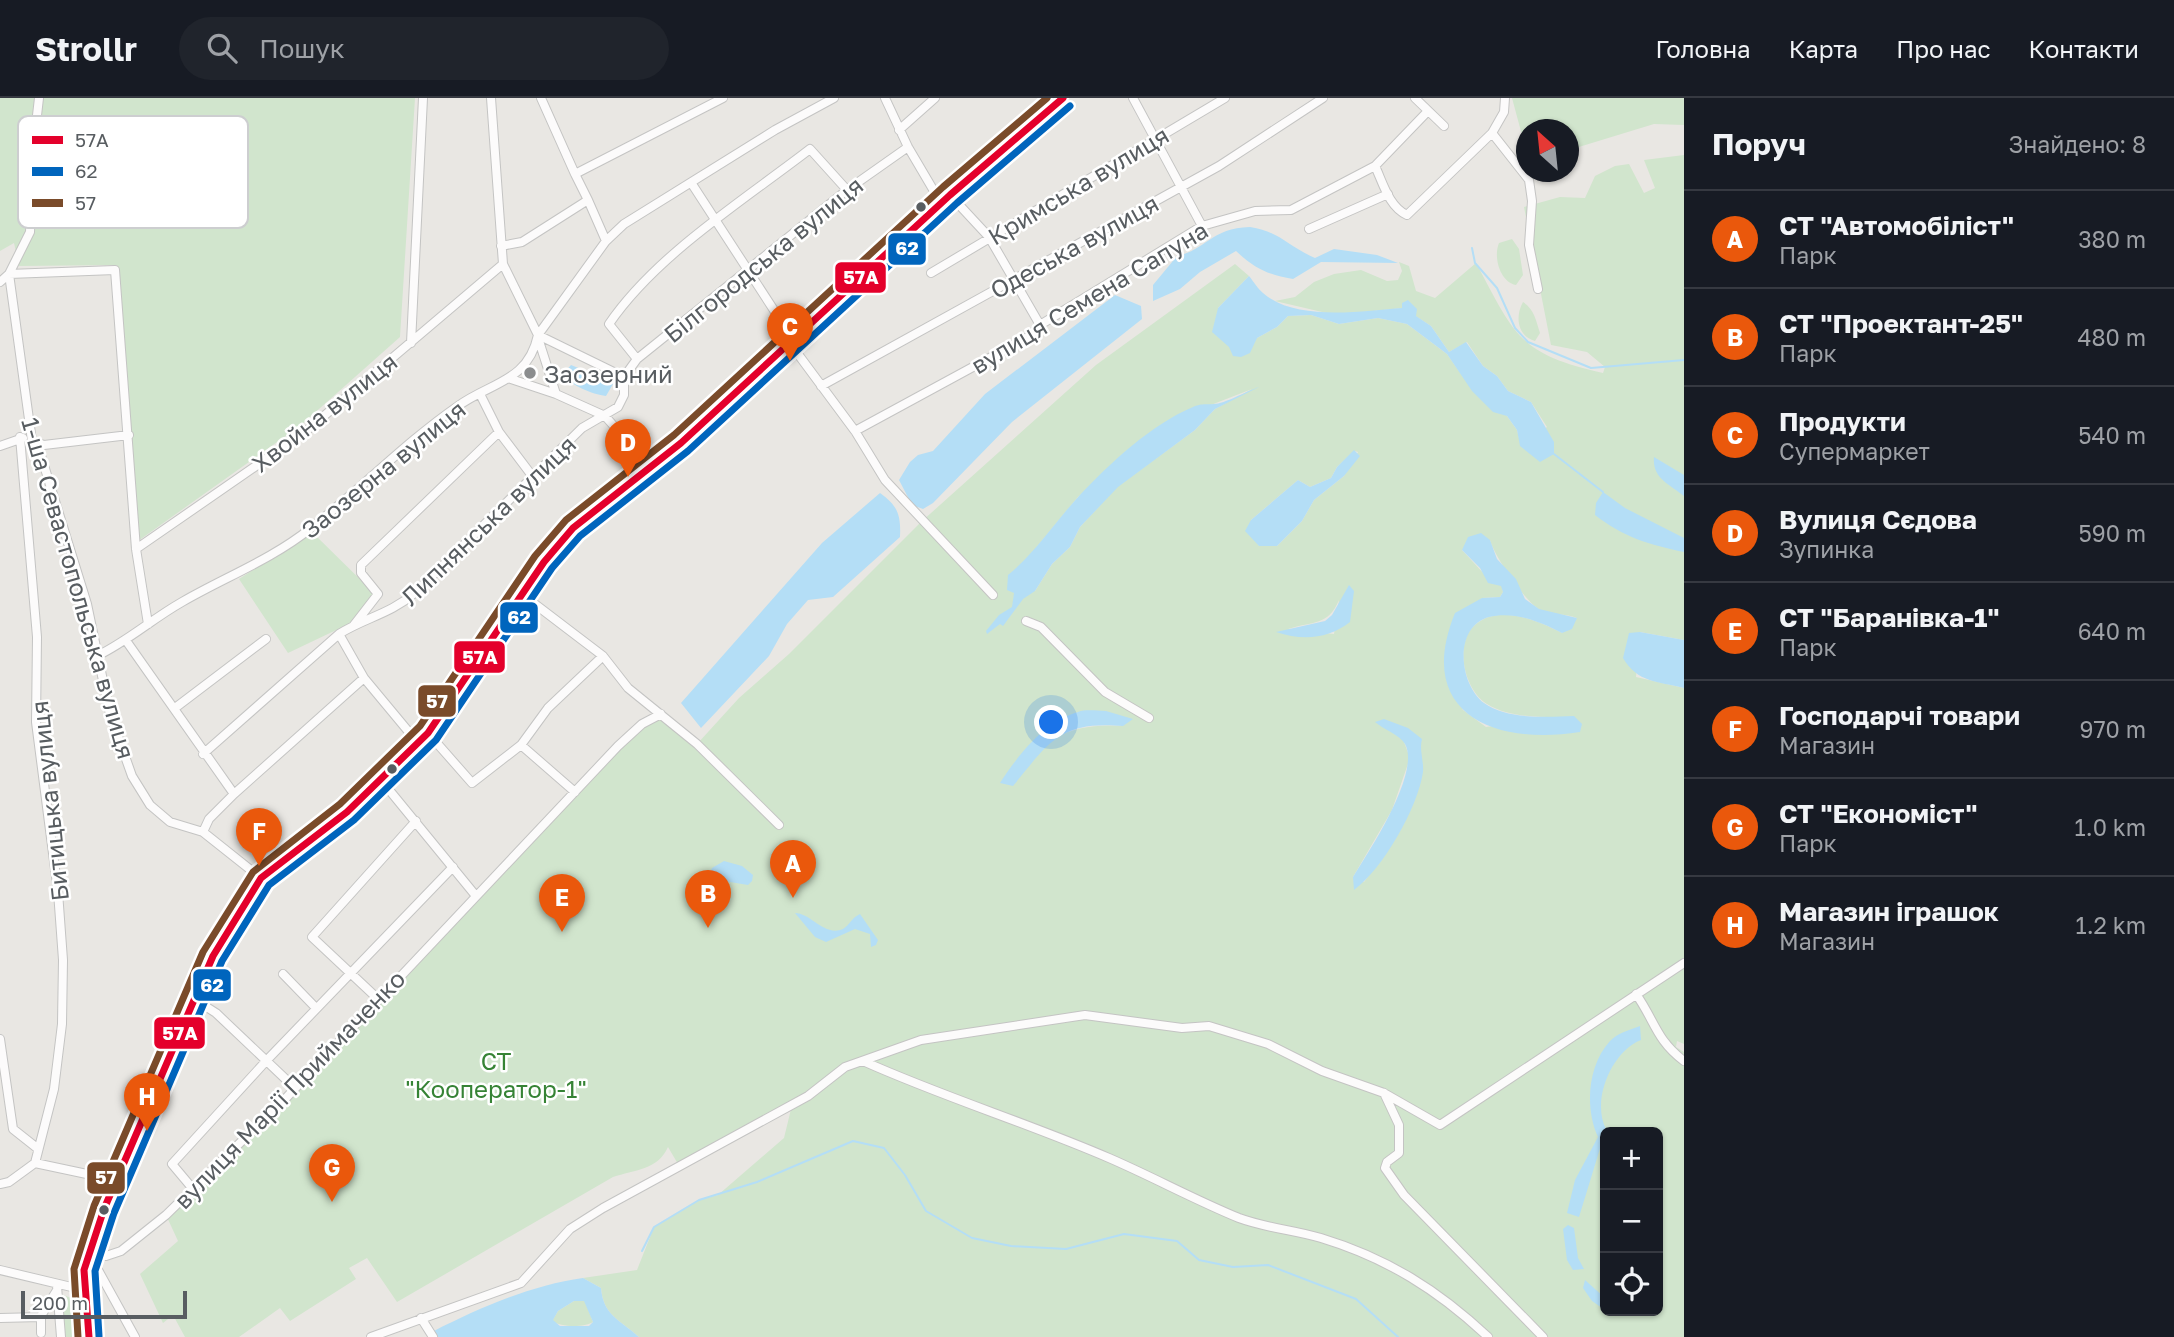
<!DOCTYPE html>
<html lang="uk">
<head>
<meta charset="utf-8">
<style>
  body { margin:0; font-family:"Golos Text",sans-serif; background:#20242c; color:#f1f3f6 }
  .controls { position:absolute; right:21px; bottom:21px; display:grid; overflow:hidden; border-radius:10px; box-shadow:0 2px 5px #0004 }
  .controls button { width:63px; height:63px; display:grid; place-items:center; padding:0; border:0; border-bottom:2px solid #363941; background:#171b24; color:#f1f3f6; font:35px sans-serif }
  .compass { position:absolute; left:1516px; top:21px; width:63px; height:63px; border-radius:50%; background:#171b24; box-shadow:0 2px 5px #0004; rotate:333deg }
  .scale { position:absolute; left:21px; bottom:18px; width:166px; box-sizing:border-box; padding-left:7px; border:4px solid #585d61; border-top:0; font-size:19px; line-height:24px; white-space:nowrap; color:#585d61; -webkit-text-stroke:5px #fff; paint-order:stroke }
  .you { position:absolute; left:1052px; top:625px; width:24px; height:24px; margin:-18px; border:5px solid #fff; border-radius:50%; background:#1a73e8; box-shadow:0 0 0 10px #1a73e833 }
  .badge { display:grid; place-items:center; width:46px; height:46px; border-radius:50%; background:#ea580c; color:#fff; font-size:23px; font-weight:700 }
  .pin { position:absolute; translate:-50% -58px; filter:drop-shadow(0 2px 4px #0008) }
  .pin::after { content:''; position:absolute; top:37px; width:24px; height:21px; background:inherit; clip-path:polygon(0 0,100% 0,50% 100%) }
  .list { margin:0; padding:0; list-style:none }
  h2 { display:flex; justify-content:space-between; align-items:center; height:91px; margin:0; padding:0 28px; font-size:30px }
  h2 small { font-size:23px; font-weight:400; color:#9ea1a6 }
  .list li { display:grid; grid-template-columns:46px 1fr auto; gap:21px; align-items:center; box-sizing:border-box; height:98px; padding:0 28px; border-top:2px solid #363941 }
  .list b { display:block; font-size:26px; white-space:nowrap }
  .list p { margin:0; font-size:23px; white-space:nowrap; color:#9ea1a6 }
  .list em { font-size:23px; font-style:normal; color:#9ea1a6 }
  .icon { flex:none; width:38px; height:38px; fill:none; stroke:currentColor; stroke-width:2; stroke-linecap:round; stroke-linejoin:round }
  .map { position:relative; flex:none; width:1684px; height:1239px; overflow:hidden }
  header { display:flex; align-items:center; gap:42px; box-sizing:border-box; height:98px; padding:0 35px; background:#171b24; border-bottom:2px solid #363941 }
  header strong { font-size:33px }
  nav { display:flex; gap:38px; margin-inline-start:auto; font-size:24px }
  .search { width:490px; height:63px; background:#20242c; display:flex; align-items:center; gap:18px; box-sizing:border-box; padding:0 24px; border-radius:38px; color:#9ea1a6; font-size:26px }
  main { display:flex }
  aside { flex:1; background:#171b24 }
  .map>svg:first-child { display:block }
</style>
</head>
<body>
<header>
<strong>Strollr</strong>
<div class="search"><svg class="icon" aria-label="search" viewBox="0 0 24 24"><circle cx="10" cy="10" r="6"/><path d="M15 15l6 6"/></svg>Пошук</div>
<nav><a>Головна</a><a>Карта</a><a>Про нас</a><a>Контакти</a></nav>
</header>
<main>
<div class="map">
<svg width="1684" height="1239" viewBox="0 0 1684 1239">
  <rect width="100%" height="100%" fill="#e9e7e3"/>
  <!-- green -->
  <path fill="#d1e5cd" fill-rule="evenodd" d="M0 0H415L400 239 301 327 138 443 117 167 19 168 14 145 0 153Z
    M1512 0H1684V27L1654 26 1569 52 1568 32H1526V52Z
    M1684 57V542L1640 534 1636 579 1684 590V946L1677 943 1676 949 1684 954V1239H639C620 1222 603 1217 601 1190L583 1180 637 1172 654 1129 699 1102 718 1097 784 1040 792 1007 678 1066 668 1049C658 1072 634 1072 613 1079L397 1204 367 1160 349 1170 356 1181 290 1223 280 1210 239 1239H185L173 1217 163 1225 140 1176 178 1143 166 1117 213 1073 618 648 661 616 698 645 739 600 789 556 921 424 1096 267 1235 166 1249 178 1218 210 1257 240 1277 229 1288 218 1311 217 1339 226 1378 220 1407 226 1447 256 1461 276 1507 318 1517 332 1521 348 1547 329 1531 304 1508 293 1497 278 1483 268 1467 244 1449 254 1431 228 1403 210 1335 217 1275 203 1295 199 1314 184 1334 176 1361 172 1387 183 1398 182 1402 173 1399 164 1409 168 1416 193 1435 200 1476 165C1515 237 1518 256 1603 275L1605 269 1587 254 1551 247 1524 109 1560 99 1585 100 1595 78 1615 68 1629 66 1644 95 1655 90 1644 62ZM1252 291 1215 311 1195 332 1117 389 1080 429 1070 449 1052 466 1035 493 1033 474 1023 479 1008 478 1026 462 1078 399 1149 336 1167 324ZM1354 353 1358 354 1344 378 1314 402 1302 423 1277 448H1259L1251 422 1298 382 1310 389 1331 380 1337 369ZM1490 442C1493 456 1527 506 1540 512 1552 518 1565 515 1577 520L1562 535C1538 523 1501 506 1476 526 1453 544 1464 592 1487 606 1506 618 1533 619 1554 619L1486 629 1463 612 1447 585 1482 500 1500 499 1503 494 1502 488 1486 478 1462 452ZM1339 502 1334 536 1288 531C1313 523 1328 528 1339 502ZM1078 614 1123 628C1097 626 1075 629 1052 641L1039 637ZM1404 644 1420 647C1427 701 1395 742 1364 784L1353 779 1392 712 1410 660ZM1605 1034H1658V1213H1605Z
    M1512 141 1519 151 1523 177 1516 187C1500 184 1493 159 1499 145Z
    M1523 204C1534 211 1536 222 1540 235L1535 243C1517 238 1515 218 1523 204Z
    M312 434 375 496 351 525 288 555 239 481Z
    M61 1196 71 1200 74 1233 72 1239H65Z
    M574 1203H585L593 1224C583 1230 561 1229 552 1223L558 1213Z"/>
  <!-- water -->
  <path fill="#b4def6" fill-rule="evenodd" d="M1250 129C1281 134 1287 148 1315 160L1334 151 1377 157 1398 165 1321 164 1293 181C1268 177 1254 170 1236 153L1200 174 1180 191 1153 203V187L1177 158C1206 152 1211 130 1250 129Z
    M1249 178C1254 184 1258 191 1263 195 1295 224 1363 213 1402 210V205L1408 202 1417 211 1416 218 1431 228 1449 254 1466 244 1483 268 1497 278 1508 293 1531 304 1554 344V356L1540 364 1520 348 1517 332 1507 318 1493 314 1472 293 1447 256 1407 226 1378 220 1339 226 1311 217 1288 218 1277 229 1257 240 1250 255 1241 259 1233 258 1229 249 1212 234 1218 210Z
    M1115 197 1141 208 1142 221 1012 324 933 405 923 411 912 407 899 382 910 364 918 357 933 353 985 296Z
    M571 267 610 283 613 286 606 298C592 296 571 288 563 276Z
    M1259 289 1215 311 1195 332 1118 389 1080 429 1070 449 1052 466 1035 493 1023 501 1003 528 1000 526 987 536 986 533 999 517 1012 509 1014 495 1007 492 1008 477C1035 455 1055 424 1079 398 1110 365 1152 326 1193 309 1202 305 1206 307 1214 306 1224 306 1247 293 1259 289Z
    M1354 352 1360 358 1344 378 1314 402 1302 423 1277 448H1259L1245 433 1251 422 1298 382 1310 389 1331 380 1337 369Z
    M1654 359 1684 377V398C1669 386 1652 380 1654 359Z
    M1603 394 1625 410 1684 440V454C1650 447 1623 439 1595 417L1596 405Z
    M880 395C898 408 901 417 900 439L833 499 808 502 787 526 769 558 701 630 681 605 822 445Z
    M1481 435 1490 442 1497 461 1516 481 1525 501 1539 511 1577 520 1572 531 1562 535C1540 524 1515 513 1489 519 1453 529 1459 586 1484 605 1507 622 1548 619 1574 618L1582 626 1580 634C1494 648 1414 615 1455 515L1482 500 1500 499 1503 494 1501 488 1488 485 1480 470 1462 452 1468 439Z
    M1349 487 1354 493 1350 524C1328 541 1303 543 1276 534L1325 523 1332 517Z
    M1640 534 1684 542V590C1657 583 1638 585 1623 560L1629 535Z
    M1106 613 1133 621 1123 628C1060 623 1050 643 1013 688L1000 685C1018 657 1044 624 1078 614 1086 611 1097 613 1106 613Z
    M1384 621 1408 630 1422 641C1419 652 1424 663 1423 674 1418 709 1383 771 1354 792L1353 779C1369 753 1421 675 1405 646 1400 637 1383 631 1375 624Z
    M724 763 742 768 753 777 752 783 748 787 712 781 709 778 712 770Z
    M795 815C811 815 824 839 843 831 850 827 851 820 860 816L878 842 876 847 871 849 870 836 855 831 826 844 815 839Z
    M1640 928 1641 942C1612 953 1591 1002 1606 1031L1579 1119 1567 1115 1575 1082 1598 1039C1585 1011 1587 968 1610 943 1618 935 1629 932 1640 928Z
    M1568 1127 1574 1130 1578 1160 1584 1171 1573 1172 1567 1162 1563 1131Z
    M583 1180 601 1190C603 1217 620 1222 639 1239H437L434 1233C479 1210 532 1187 583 1180ZM574 1203H584L593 1224 589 1228H560L553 1222 558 1213Z
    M1585 1182 1605 1200V1212L1592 1203 1583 1190Z"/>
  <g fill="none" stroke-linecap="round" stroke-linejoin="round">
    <!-- stream -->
    <path stroke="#b4def6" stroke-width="2" d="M1472 150 1475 165 1497 190 1515 230 1528 244 1591 270 1684 262
      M1554 356 1603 394
      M642 1153 654 1129 699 1102 757 1084 853 1043 884 1050 905 1077 926 1113 972 1140 1011 1148 1066 1151 1124 1136 1177 1143 1199 1162 1233 1169 1268 1167 1356 1201 1398 1239"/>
    <!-- minor casing -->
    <g stroke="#c4c4c3" stroke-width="10">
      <path id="minor" d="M39 0 33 52 30 134 9 176 32 343 38 348 87 506 110 616 132 678 150 707 170 724 203 734 261 780
        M491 0 503 166 538 237 624 279
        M541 0 575 76
        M885 0 908 49 941 105
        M1133 0 1202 128
        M1415 0 1444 28
        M899 32 935 0
        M1492 35 1529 82 1532 103 1529 147 1538 191
        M1375 68C1383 85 1389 109 1407 117L1492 35 1504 14 1505 0
        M692 86 792 240
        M950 97 989 139 1040 227
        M588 102 606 143
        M1309 131 1388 96
        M501 148 522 144 588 102 575 76 723 0
        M931 175 1225 0
        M0 184 9 176 115 172 136 451 148 526
        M539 243 556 296 605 318 651 370
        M789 244 855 333 885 382 993 497
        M411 245 423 0
        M637 261 609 226C656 157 744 102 810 51L847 92
        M624 279 637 261 847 92 908 49
        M511 281 556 296
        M821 288 1219 68 1323 0
        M480 296 499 334 533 379
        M855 333 1030 238 1040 227 1202 128 1255 113 1291 112 1375 68 1428 13
        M20 339 37 539 36 624 58 794 63 862 62 926 54 991 35 1065
        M35 344 44 347 129 337
        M0 348 23 340
        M136 451 305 334 503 166
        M523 497 603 558 628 590 697 646 779 727
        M1026 523 1041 529 1105 594 1149 620
        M354 527 378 496 361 475V467L499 334
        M339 536 364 580 418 645
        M127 544 234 696
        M97 558C128 543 152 521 182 504 225 479 271 462 311 430 361 391 406 344 458 308 491 284 528 284 538 237L606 143 624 126 775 32 834 0
        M175 610 266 541
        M428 635 472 685 521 647 548 610 603 558
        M521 647 575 694
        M203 656 339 536C366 519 389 517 416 494L582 330 618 309 624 297V279
        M381 682 476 798
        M203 734 209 721 234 696 364 580
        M283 876 316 910
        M1636 896C1655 923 1656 942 1684 963
        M377 900 312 839 416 723
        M194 901 216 915 295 990
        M0 941 13 1031 37 1050
        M863 963C943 999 1028 1025 1109 1060 1153 1079 1195 1102 1239 1120 1266 1130 1294 1132 1321 1140 1387 1160 1438 1192 1488 1239
        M1384 995 1399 1027V1055L1387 1064 1385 1070 1404 1097 1543 1239
        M0 1086 9 1084 35 1065 115 1082
        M193 1091 172 1066 267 962 453 769
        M88 1156 106 1158 121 1153 166 1117 286 1000 618 648 642 626 661 616
        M0 1172 84 1192
        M84 1180 98 1172 135 1239
        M57 1188 61 1239
        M0 1220 41 1219
        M421 1220 433 1239
        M41 1235V1218L57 1192
        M371 1239 521 1185 570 1131 603 1110 808 998 845 969 921 942 1085 917 1182 930 1209 928 1268 946 1322 973 1384 995 1440 1027 1684 865"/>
    </g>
    <!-- major casing -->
    <g stroke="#d1c6b0" stroke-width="11">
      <path id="major" d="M89 1239 84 1172 104 1111 213 858 261 780 347 714 428 635 544 464 573 430 681 345 950 97 1063 0"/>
    </g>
    <!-- minor -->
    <use href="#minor" stroke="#fcfbfb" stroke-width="8"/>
    <!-- major -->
    <use href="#major" stroke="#f2efe6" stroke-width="10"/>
    <!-- bus-1 casing -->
    <g stroke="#fff" stroke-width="12">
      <path id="bus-1" d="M89 1239 84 1172 104 1111 213 858 261 780 347 714 428 635 544 464 573 430 681 345 950 97 1063 0"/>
    </g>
    <!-- bus-2 casing -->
    <g stroke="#fff" stroke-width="12">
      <path id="bus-2" d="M99 1238 95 1173 114 1115 222 863 269 787 354 722 436 642 552 470 580 438 688 353 957 105 1070 8"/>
    </g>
    <!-- bus-3 casing -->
    <g stroke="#fff" stroke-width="12">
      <path id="bus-3" d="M78 1239 74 1171 94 1108 203 854 253 774 340 706 420 628 535 458 566 422 674 337 943 89 1047 0"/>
    </g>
    <!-- bus-1 -->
    <use href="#bus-1" stroke="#e4002b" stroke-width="7"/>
    <!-- bus-2 -->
    <use href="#bus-2" stroke="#0065bd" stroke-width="7"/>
    <!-- bus-3 -->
    <use href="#bus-3" stroke="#7a4b2a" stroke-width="7"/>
  </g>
  <!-- markers -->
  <g fill="#585d61" stroke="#fff" stroke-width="2.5">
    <circle cx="921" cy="109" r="6"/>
    <circle cx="392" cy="671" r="6"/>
    <circle cx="104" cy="1112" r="6"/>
  </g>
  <circle fill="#8b8d8e" stroke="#fff" stroke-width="2.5" cx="530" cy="275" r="7"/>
  <g text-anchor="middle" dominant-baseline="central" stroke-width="5" stroke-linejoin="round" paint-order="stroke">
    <!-- street labels -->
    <g font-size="24" fill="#585d61" stroke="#fff">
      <text transform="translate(1078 87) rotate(-31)">Кримська вулиця</text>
      <text transform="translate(1074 148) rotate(-29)">Одеська вулиця</text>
      <text transform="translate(763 161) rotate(-39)">Білгородська вулиця</text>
      <text transform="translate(1089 199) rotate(-31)">вулиця Семена Сапуна</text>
      <text transform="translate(324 314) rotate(-38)">Хвойна вулиця</text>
      <text transform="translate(383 371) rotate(-39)">Заозерна вулиця</text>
      <text transform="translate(488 422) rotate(-44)">Липнянська вулиця</text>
      <text transform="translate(79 490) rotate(74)">1-ша Севастопольська вулиця</text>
      <text transform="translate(49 703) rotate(-96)">Битицька вулиця</text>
      <text transform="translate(289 991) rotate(-46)">вулиця Марії Приймаченко</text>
    </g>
    <!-- poi labels -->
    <g font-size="24" fill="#585d61" stroke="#fff" text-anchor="start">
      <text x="544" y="275">Заозерний</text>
    </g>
    <!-- park labels -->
    <g font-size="24" fill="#368335" stroke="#fff">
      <text x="496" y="962">СТ<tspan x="496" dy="28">"Кооператор-1"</tspan></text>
    </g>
  </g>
  <!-- legend -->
  <rect x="18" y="18" width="230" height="112" rx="10" fill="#fff" stroke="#cdced0" stroke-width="2"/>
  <rect x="32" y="38" width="31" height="8" fill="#e4002b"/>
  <rect x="32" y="69" width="31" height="9" fill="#0065bd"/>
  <rect x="32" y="101" width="31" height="8" fill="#7a4b2a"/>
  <g font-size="19" fill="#585d61">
    <text x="75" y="49">57А</text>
    <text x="75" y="80">62</text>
    <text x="75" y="112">57</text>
  </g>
  <g stroke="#fff" stroke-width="2.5">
    <rect x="887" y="134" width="40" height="34" rx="7" fill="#0065bd"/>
    <rect x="834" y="163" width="53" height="33" rx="7" fill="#e4002b"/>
    <rect x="499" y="503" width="40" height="33" rx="7" fill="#0065bd"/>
    <rect x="453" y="542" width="53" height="34" rx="7" fill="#e4002b"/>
    <rect x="417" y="586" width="40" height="34" rx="7" fill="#7a4b2a"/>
    <rect x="192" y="870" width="40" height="34" rx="7" fill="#0065bd"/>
    <rect x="153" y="918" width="53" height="34" rx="7" fill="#e4002b"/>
    <rect x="86" y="1063" width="40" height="34" rx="7" fill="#7a4b2a"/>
  </g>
  <g font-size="19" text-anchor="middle" font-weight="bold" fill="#fff">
    <text x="907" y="157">62</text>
    <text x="861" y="186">57А</text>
    <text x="519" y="526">62</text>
    <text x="480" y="566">57А</text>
    <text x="437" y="610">57</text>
    <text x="212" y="894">62</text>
    <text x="180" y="942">57А</text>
    <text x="106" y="1086">57</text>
  </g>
</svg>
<div class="controls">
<button>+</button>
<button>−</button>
<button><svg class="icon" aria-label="locate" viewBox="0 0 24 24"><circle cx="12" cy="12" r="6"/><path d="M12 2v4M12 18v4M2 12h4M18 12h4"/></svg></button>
</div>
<svg class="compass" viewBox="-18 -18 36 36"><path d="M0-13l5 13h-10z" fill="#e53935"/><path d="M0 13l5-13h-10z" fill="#9ea1a6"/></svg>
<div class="scale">200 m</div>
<div class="you"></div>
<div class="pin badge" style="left:793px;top:800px">A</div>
<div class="pin badge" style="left:708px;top:830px">B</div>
<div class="pin badge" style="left:790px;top:263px">C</div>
<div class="pin badge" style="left:628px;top:379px">D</div>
<div class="pin badge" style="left:562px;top:834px">E</div>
<div class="pin badge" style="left:259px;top:768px">F</div>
<div class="pin badge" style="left:332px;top:1104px">G</div>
<div class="pin badge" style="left:147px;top:1033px">H</div>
</div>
<aside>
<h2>Поруч<small>Знайдено: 8</small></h2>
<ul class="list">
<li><span class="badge">A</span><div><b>СТ &quot;Автомобіліст&quot;</b><p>Парк</p></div><em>380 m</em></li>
<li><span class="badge">B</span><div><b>СТ &quot;Проектант-25&quot;</b><p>Парк</p></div><em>480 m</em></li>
<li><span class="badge">C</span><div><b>Продукти</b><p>Супермаркет</p></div><em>540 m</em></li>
<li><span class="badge">D</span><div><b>Вулиця Сєдова</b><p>Зупинка</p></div><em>590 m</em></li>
<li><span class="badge">E</span><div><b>СТ &quot;Баранівка-1&quot;</b><p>Парк</p></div><em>640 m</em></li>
<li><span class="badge">F</span><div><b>Господарчі товари</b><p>Магазин</p></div><em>970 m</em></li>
<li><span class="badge">G</span><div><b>СТ &quot;Економіст&quot;</b><p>Парк</p></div><em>1.0 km</em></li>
<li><span class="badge">H</span><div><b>Магазин іграшок</b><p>Магазин</p></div><em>1.2 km</em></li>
</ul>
</aside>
</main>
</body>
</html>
